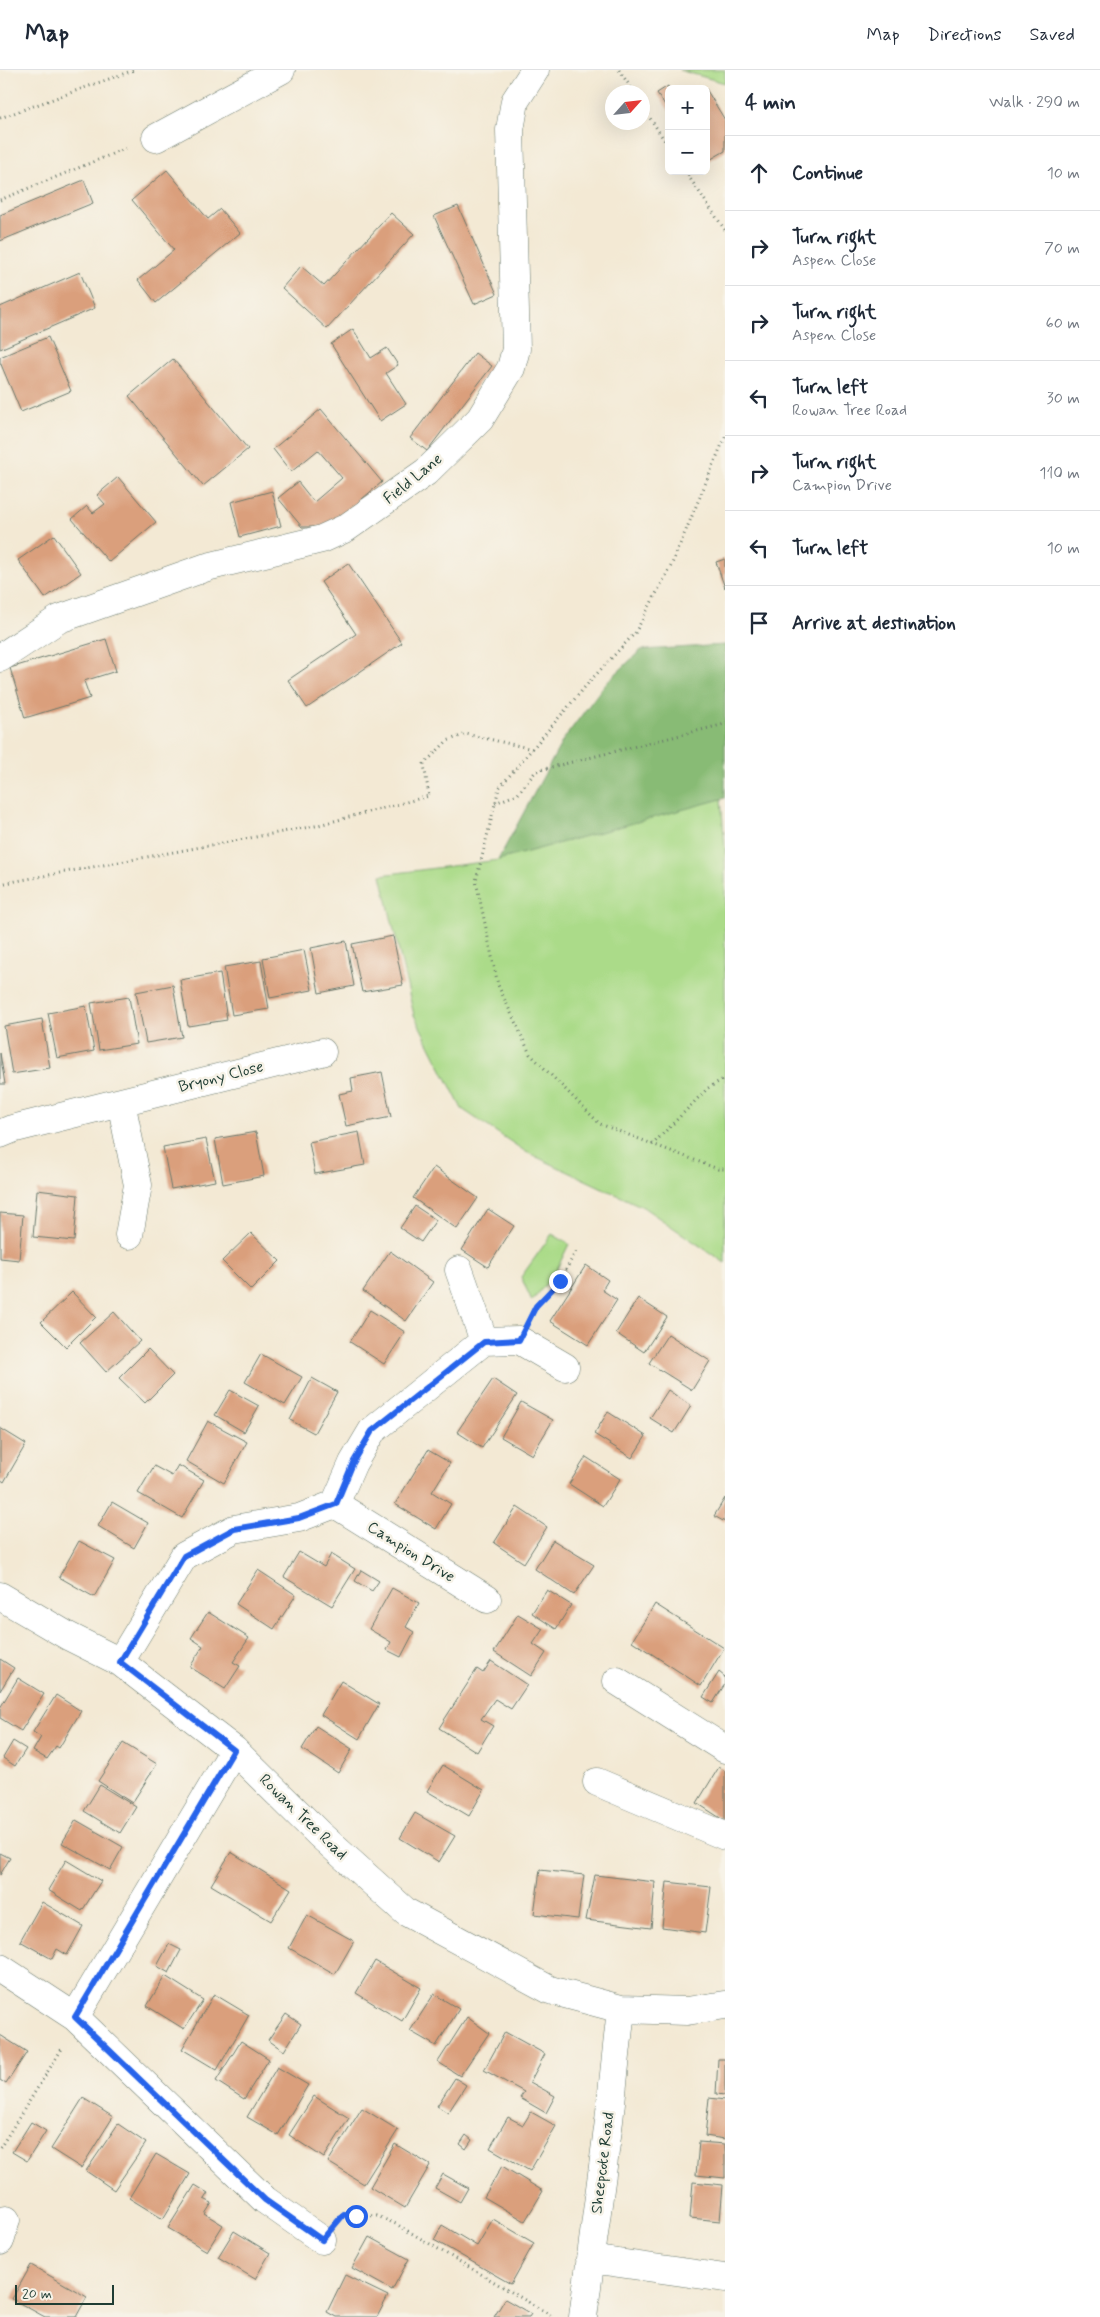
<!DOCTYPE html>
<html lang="en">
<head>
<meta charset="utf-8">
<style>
  body { margin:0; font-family:Mynerve,sans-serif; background:#f2f2f3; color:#1f2937 }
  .controls { position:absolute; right:15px; top:15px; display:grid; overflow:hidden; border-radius:8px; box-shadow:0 5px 20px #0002 }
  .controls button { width:45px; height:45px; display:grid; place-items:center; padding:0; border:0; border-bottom:1px solid #e0e1e3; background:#fff; color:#1f2937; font:25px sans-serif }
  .compass { position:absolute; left:605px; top:15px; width:45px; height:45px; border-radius:50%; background:#fff; box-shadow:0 5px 20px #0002; rotate:63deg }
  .scale { position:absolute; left:15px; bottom:12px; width:99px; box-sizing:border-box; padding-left:5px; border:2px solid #1f3d34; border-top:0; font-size:14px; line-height:18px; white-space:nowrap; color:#1f3d34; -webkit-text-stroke:4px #f7f3e8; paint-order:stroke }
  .stop { position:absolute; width:15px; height:15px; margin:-11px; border:4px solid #2563eb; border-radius:50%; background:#fff }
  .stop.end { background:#2563eb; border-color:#fff; box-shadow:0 1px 5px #0008 }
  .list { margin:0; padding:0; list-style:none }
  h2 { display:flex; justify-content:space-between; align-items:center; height:65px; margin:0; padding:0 20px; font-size:21px }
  h2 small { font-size:16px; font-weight:400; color:#747a83 }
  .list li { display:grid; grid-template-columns:32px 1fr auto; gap:15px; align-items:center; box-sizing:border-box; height:75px; padding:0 20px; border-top:1px solid #e0e1e3 }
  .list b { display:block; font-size:19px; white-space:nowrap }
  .list p { margin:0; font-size:16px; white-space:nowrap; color:#747a83 }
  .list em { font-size:16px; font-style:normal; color:#747a83 }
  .icon { flex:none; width:28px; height:28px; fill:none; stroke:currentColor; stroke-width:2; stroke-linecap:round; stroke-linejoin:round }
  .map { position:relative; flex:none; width:725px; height:2247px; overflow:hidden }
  header { display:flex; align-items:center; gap:30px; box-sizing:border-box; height:70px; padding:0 25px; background:#fff; border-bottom:1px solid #e0e1e3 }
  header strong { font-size:24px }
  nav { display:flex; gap:28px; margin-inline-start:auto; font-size:18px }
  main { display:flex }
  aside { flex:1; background:#fff }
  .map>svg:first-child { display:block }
</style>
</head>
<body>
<header>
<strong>Map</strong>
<nav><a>Map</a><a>Directions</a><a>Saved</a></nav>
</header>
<main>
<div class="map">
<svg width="725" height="2247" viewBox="0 0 725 2247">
  <rect width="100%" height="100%" fill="#f7f3e8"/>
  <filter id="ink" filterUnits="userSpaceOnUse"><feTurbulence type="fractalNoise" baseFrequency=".02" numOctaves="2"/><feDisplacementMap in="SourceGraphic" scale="10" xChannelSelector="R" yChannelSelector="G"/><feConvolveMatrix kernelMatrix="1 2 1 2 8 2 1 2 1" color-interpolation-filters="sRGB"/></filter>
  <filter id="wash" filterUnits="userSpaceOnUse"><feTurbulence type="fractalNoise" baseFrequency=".0096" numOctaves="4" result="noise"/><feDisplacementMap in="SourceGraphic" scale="20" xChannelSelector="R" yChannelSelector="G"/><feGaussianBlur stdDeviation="1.12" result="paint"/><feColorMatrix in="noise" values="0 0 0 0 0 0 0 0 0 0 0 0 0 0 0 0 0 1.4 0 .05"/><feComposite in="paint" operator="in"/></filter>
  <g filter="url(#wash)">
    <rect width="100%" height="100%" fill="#f3e9d4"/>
    <!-- green -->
    <path fill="#abdb89" stroke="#658c5e" d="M679 0H725V13Z
      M721 728 725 779V1193L643 1137 526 1082 462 1039 414 945 381 805 498 790Z
      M552 1164 569 1174 555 1203 532 1231 521 1207Z"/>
    <!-- forest -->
    <path fill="#88bb75" stroke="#547c54" d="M725 575V728L498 790 563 670 605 614 641 580Z"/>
    <g id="blocks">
      <!-- building -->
      <path fill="#da9f7c" d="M668 16 670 19 669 41 657 23Z
        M706 19 725 50V81L706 92Z
        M167 100 208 149 220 139 240 163 156 233 138 210 174 180 132 130Z
        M84 110 93 133 0 171V145Z
        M458 136 497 224 474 234 434 146Z
        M391 143 414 164 327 259 282 218 301 196 324 216Z
        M80 202 95 238 0 279V237Z
        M353 259 371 288 387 278 398 295 386 303 406 334 380 351 331 274Z
        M48 267 71 321 21 342 0 292V287Z
        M475 283 492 296 427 381 410 368Z
        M173 289 248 379 203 416 129 326Z
        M321 339 382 412 329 457H302L278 428 298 412 314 432 342 408 318 380 291 402 273 379Z
        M118 407 156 452 109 492 72 449 87 436 93 443 105 434 97 425Z
        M272 421 281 456 240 467 231 432Z
        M54 465 81 503 45 528 18 490Z
        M725 489V518L716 492Z
        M348 493 402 573 307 638 288 610 356 564 321 512Z
        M106 569 116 601 84 611 90 628 25 648 10 598Z
        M393 866 403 915 362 922 352 874Z
        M346 871 354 916 319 923 311 878Z
        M304 880 312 920 270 928 263 888Z
        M261 891 269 939 232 945 224 897Z
        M220 903 227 950 188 956 180 910Z
        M173 915 182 967 146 973 136 922Z
        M129 927 137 974 99 980 91 933Z
        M86 936 94 981 57 988 48 943Z
        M42 949 50 998 12 1004 4 956Z
        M0 983 5 1014H0Z
        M382 1002 391 1047 346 1056 339 1024 353 1021 351 1008Z
        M256 1062 264 1106 223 1114 215 1069Z
        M359 1062 365 1095 315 1104 309 1072Z
        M206 1069 215 1111 171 1119 163 1077Z
        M434 1097 478 1128 457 1159 413 1128Z
        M37 1120 78 1125 74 1171 33 1167Z
        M415 1136 436 1150 421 1172 400 1158Z
        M488 1139 514 1156 488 1197 462 1180Z
        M0 1143 23 1145 19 1190 0 1188Z
        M251 1163 280 1191 251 1220 222 1191Z
        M390 1181 433 1212 406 1251 363 1221Z
        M586 1195 608 1210 602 1220 617 1230 588 1275 550 1251Z
        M72 1222 96 1247 66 1277 41 1252Z
        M638 1228 667 1247 644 1282 616 1263Z
        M370 1240 405 1262 384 1294 350 1272Z
        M114 1242 140 1271 106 1302 80 1273Z
        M668 1264 710 1291 692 1320 649 1293Z
        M148 1279 173 1305 145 1333 119 1308Z
        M261 1284 302 1307 285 1335 245 1312Z
        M312 1308 337 1322 314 1363 290 1350Z
        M493 1309 517 1325 482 1378 457 1362Z
        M230 1320 259 1336 244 1362 215 1345Z
        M668 1320 691 1336 674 1363 650 1348Z
        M521 1332 553 1350 532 1385 501 1367Z
        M608 1342 646 1366 632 1388 594 1364Z
        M208 1351 247 1372 224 1413 186 1391Z
        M0 1358 26 1374 4 1412 0 1409Z
        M428 1380 450 1393 432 1422 451 1434 436 1459 395 1434Z
        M586 1387 620 1409 603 1436 569 1414Z
        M178 1395 204 1410 182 1448 138 1423 154 1396 172 1406Z
        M725 1428V1452L714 1446Z
        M112 1432 148 1453 134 1478 98 1456Z
        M517 1437 547 1457 524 1493 494 1473Z
        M553 1470 594 1495 574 1525 535 1499Z
        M79 1471 115 1490 94 1527 59 1507Z
        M299 1482 324 1497 331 1484 355 1499 332 1536 284 1507Z
        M258 1500 296 1525 274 1559 236 1534Z
        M361 1500 379 1511 372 1521 355 1511Z
        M392 1518 419 1533 406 1557 414 1562 401 1587 387 1580 391 1572 369 1559Z
        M547 1520 571 1535 556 1559 532 1543Z
        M655 1534 724 1578 701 1616 632 1571Z
        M208 1542 249 1568 233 1592 240 1596 225 1619 190 1597 203 1576 191 1568Z
        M518 1544 543 1559 533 1574 546 1583 531 1606 494 1582Z
        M0 1589 14 1598 0 1621Z
        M491 1591 527 1615 511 1639 495 1629 481 1649 493 1656 477 1682 439 1658 477 1599 483 1603Z
        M719 1602 725 1607V1614L713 1633 703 1627Z
        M18 1608 44 1624 21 1661 0 1648V1638Z
        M341 1611 379 1634 359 1669 321 1645Z
        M56 1625 81 1641 59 1678 56 1676 47 1689 33 1681 41 1667 33 1662Z
        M316 1656 352 1679 338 1703 302 1679Z
        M13 1671 26 1679 15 1696 3 1688Z
        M123 1673 157 1694 132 1733 98 1711Z
        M443 1695 484 1720 469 1746 427 1721Z
        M719 1697 725 1701V1751L697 1733Z
        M100 1715 136 1737 120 1763 84 1741Z
        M415 1743 455 1766 439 1792 400 1768Z
        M76 1750 123 1777 110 1800 62 1773Z
        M231 1782 291 1819 271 1851 211 1815Z
        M0 1783 10 1788 0 1805Z
        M66 1790 101 1811 82 1841 48 1820Z
        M540 1800 584 1805 578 1849 534 1844Z
        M595 1805 655 1812 651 1858 586 1850Z
        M667 1812 711 1817 705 1863 662 1857Z
        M42 1832 83 1856 67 1885 57 1879 52 1889 20 1871Z
        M307 1845 354 1871 335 1904 289 1878Z
        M169 1874 181 1880 169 1903 157 1896Z
        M375 1891 421 1918 402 1951 356 1923Z
        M165 1906 203 1930 184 1959 147 1936Z
        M214 1924 249 1945 217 2000 182 1979Z
        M434 1924 459 1939 436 1976 410 1961Z
        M286 1944 301 1954 284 1981 268 1970Z
        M467 1947 489 1963 460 2006 438 1992Z
        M505 1962 545 1984 530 2012 555 2026 546 2043 520 2028 524 2022 484 2000Z
        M0 1965 27 1982 6 2014 0 2010Z
        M241 1971 269 1989 244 2029 216 2011Z
        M718 1989H725V2025L716 2024Z
        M277 1997 308 2015 278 2065 247 2047Z
        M455 2008 466 2015 448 2043 437 2036Z
        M314 2026 349 2048 324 2088 289 2065Z
        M83 2028 113 2047 81 2098 51 2079Z
        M709 2028 725 2030V2069L705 2066Z
        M362 2038 398 2060 364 2114 328 2092Z
        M531 2042 556 2056 530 2101 490 2078 508 2047 523 2055Z
        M31 2052 46 2061 27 2091 12 2082Z
        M118 2054 146 2073 114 2120 86 2101Z
        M466 2065 472 2070 466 2079 460 2074Z
        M699 2072 725 2074V2108L696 2105Z
        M395 2074 430 2095 405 2138 370 2117Z
        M156 2084 190 2104 163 2149 129 2128Z
        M502 2096 543 2121 525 2151 484 2127Z
        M443 2104 468 2118 460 2132 435 2118Z
        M693 2112 723 2115 720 2151 690 2148Z
        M195 2115 208 2123 204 2129 212 2133 205 2144 223 2155 207 2181 168 2158Z
        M493 2149 534 2173 511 2214 434 2170 442 2155 477 2176Z
        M234 2161 270 2183 255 2209 218 2187Z
        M369 2167 409 2189 392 2220 352 2198Z
        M31 2195 87 2227 76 2247H45L12 2229Z
        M345 2205 388 2226 377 2247H336L327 2242Z
        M505 2229 531 2244 529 2247H494Z"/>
    </g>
  </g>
  <g filter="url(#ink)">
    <use href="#blocks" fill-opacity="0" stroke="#69796c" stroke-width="1"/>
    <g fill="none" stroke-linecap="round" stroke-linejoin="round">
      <!-- minor casing -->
      <g stroke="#69796c" stroke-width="29">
        <path id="minor" d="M156 68 281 0
          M0 588 59 549 207 497 322 469 346 458 426 402 480 349 511 298 516 279 510 60 515 31 535 0
          M121 1032 138 1115 129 1165
          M0 1064 12 1059 322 982
          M459 1200 484 1271
          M335 1434 487 1529
          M0 1526 68 1566 120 1592 234 1680 319 1764 406 1842 550 1920 621 1939 687 1941 725 1935
          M120 1592 184 1486 234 1459 299 1448 335 1434 353 1393 372 1361 484 1271 519 1270 565 1297
          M617 1611 725 1679
          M597 1712 725 1766
          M0 1898 75 1947 265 2130 322 2170
          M75 1947 234 1680
          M0 2171 6 2150
          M590 2189 725 2208
          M583 2247 609 2051 621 1939"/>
      </g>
      <!-- path -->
      <path stroke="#69796c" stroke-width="3" stroke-dasharray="1 4" stroke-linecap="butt" d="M619 0 634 22
        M642 36 669 77
        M0 48 134 0
        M685 101 725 160
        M0 130 127 78
        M725 367 671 496 635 563 590 611 499 718 476 811 498 915 530 984 600 1054 718 1099H725
        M495 733 518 724 536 701 725 654
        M0 814 315 756 429 726 424 694 447 671 466 664 533 679
        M652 1075 708 1018 725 1008
        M532 1243 536 1236 560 1211 577 1179
        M0 2078 63 1977
        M342 2146 344 2144 377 2146 396 2154 552 2246"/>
      <!-- minor -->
      <use href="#minor" stroke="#fff" stroke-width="28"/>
    </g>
  </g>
  <g fill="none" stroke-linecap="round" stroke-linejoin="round" filter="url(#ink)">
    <!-- route -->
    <path stroke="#2563eb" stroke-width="6" d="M356 2146 344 2144 322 2170 265 2130 75 1947 234 1680 120 1592 184 1486 234 1459 299 1448 336 1434 353 1393 372 1361 484 1272 519 1270 536 1236 560 1211"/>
  </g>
  <g text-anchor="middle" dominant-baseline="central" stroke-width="5" stroke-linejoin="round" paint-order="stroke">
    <!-- street labels -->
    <g font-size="16" fill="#1f3d34" stroke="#f7f3e8">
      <text transform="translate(413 409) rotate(-39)">Field Lane</text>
      <text transform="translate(221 1007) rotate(-14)">Bryony Close</text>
      <text transform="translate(411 1482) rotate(32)">Campion Drive</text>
      <text transform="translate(303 1747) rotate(44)">Rowan Tree Road</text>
      <text transform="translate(603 2093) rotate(-83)">Sheepcote Road</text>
    </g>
  </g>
</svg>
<div class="controls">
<button>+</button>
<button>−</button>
</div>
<svg class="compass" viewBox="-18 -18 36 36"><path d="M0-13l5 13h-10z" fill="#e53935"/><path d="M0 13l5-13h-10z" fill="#747a83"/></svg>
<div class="scale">20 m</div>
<div class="stop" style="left:356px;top:2146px"></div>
<div class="stop end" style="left:560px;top:1211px"></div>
</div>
<aside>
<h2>4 min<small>Walk · 290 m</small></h2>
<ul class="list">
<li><svg class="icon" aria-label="ahead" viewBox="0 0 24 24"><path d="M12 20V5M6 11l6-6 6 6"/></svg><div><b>Continue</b></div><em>10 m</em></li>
<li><svg class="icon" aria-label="right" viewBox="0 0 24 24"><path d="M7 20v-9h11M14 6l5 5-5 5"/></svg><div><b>Turn right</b><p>Aspen Close</p></div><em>70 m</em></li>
<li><svg class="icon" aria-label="right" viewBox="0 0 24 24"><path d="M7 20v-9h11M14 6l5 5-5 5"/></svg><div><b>Turn right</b><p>Aspen Close</p></div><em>60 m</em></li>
<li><svg class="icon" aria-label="left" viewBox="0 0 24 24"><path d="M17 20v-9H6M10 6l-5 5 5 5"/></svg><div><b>Turn left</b><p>Rowan Tree Road</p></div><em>30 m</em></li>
<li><svg class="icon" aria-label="right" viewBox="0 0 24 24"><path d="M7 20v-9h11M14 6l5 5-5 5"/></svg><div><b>Turn right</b><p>Campion Drive</p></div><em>110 m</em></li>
<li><svg class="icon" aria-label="left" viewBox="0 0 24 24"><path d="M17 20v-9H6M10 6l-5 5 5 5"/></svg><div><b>Turn left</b></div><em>10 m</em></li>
<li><svg class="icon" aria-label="arrive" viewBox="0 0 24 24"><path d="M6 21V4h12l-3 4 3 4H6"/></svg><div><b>Arrive at destination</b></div></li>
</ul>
</aside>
</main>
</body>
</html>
